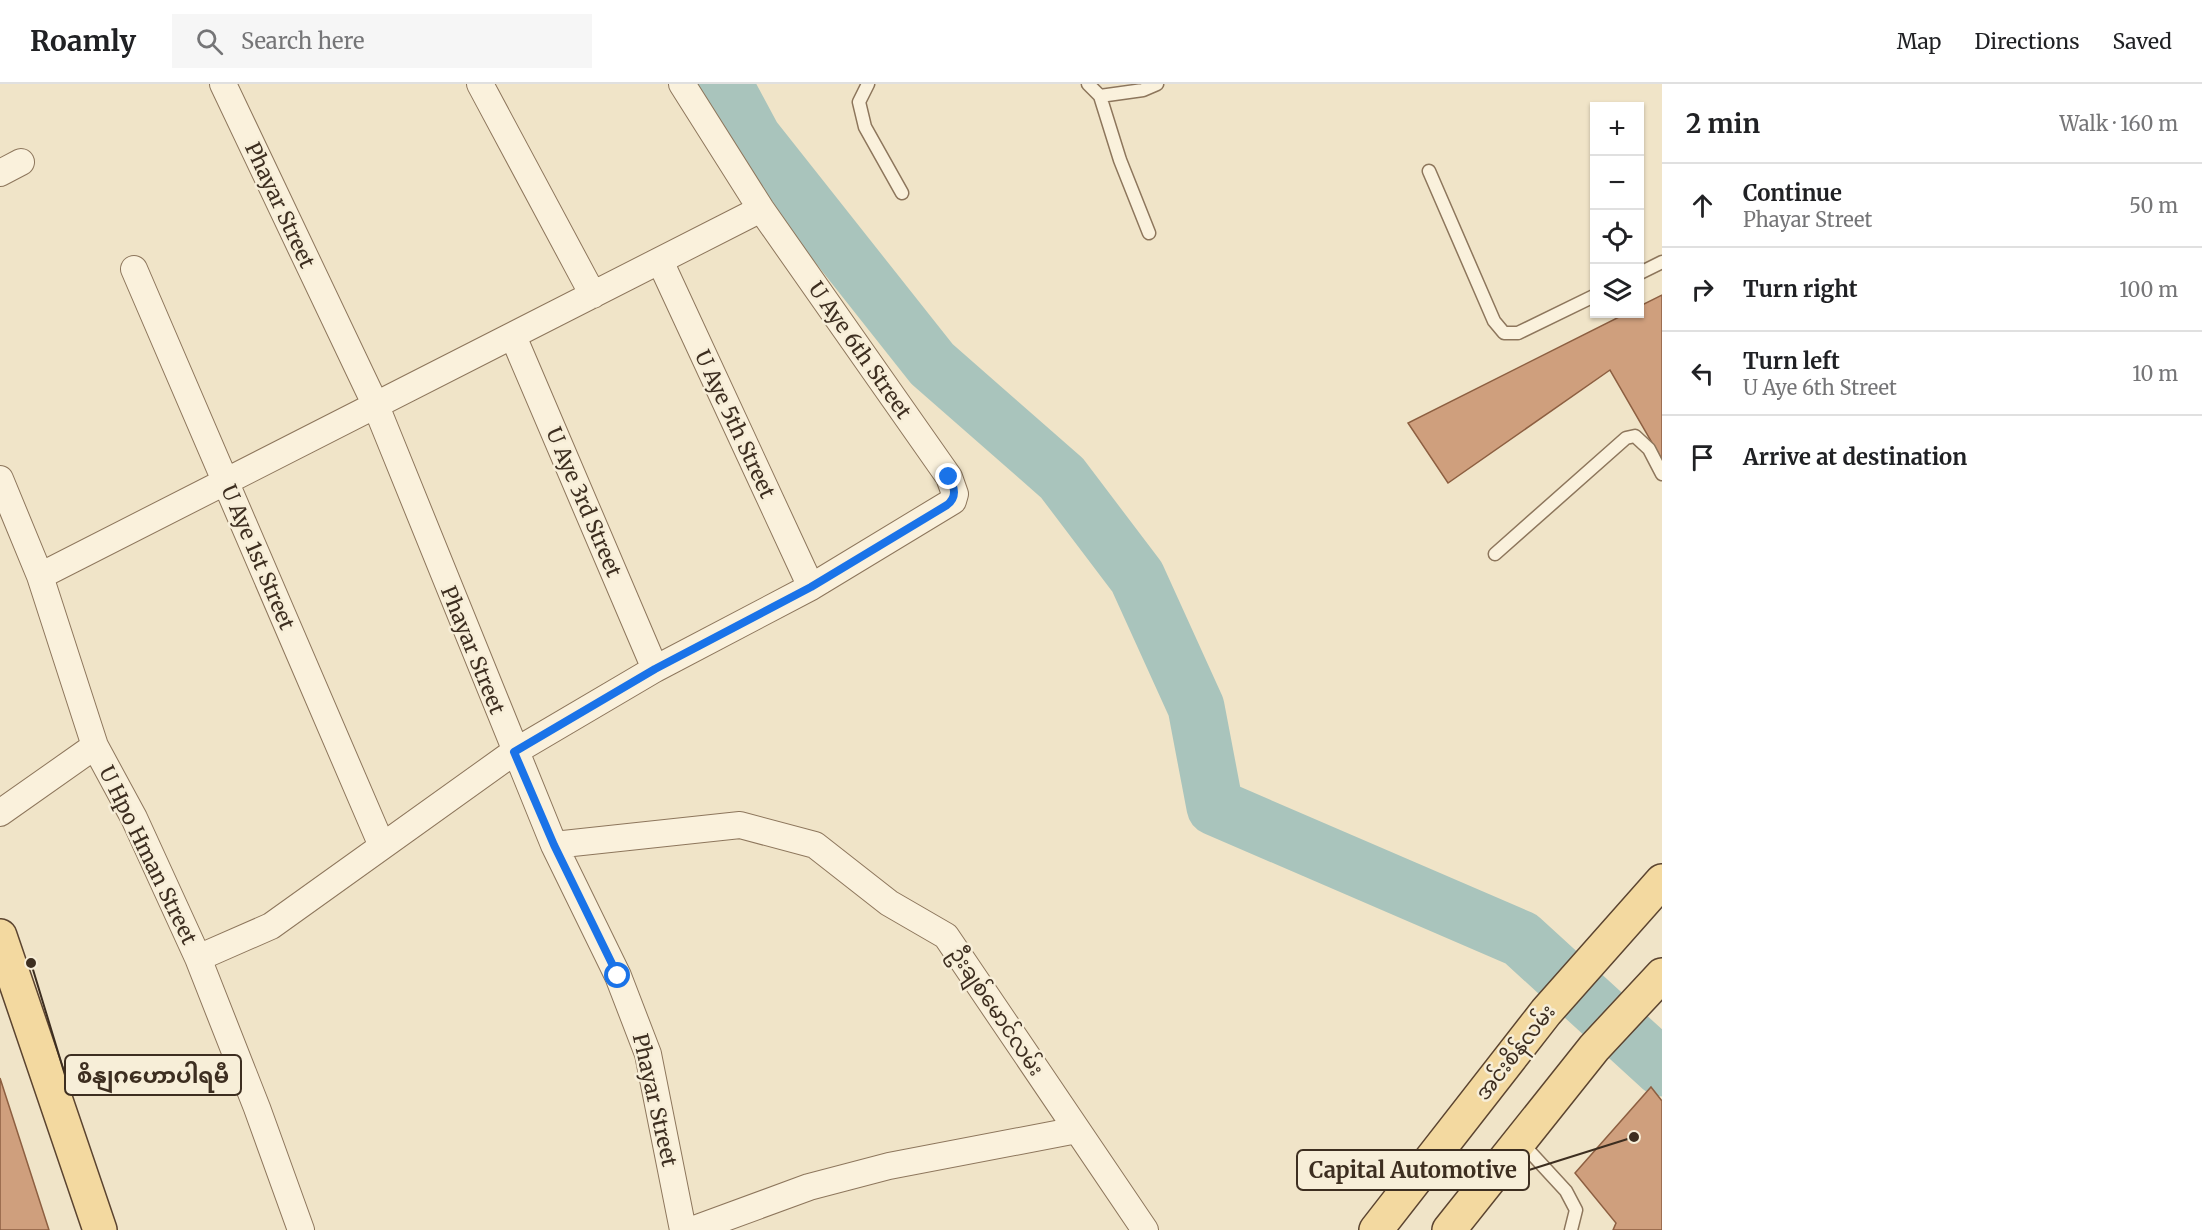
<!DOCTYPE html>
<html lang="en">
<head>
<meta charset="utf-8">
<style>
  body { margin:0; font-family:Merriweather,"Noto Sans Myanmar",serif; background:#f6f6f6; color:#202124 }
  .controls { position:absolute; right:18px; top:18px; display:grid; overflow:hidden; border-radius:0px; box-shadow:0 2px 4px #0004 }
  .controls button { width:54px; height:54px; display:grid; place-items:center; padding:0; border:0; border-bottom:2px solid #e0e0e0; background:#fff; color:#202124; font:30px sans-serif }
  .stop { position:absolute; width:18px; height:18px; margin:-14px; border:4px solid #1a73e8; border-radius:50%; background:#fff }
  .stop.end { background:#1a73e8; border-color:#fff; box-shadow:0 2px 6px #0008 }
  .list { margin:0; padding:0; list-style:none }
  h2 { display:flex; justify-content:space-between; align-items:center; height:78px; margin:0; padding:0 24px; font-size:26px }
  h2 small { font-size:20px; font-weight:400; color:#757577 }
  .list li { display:grid; grid-template-columns:39px 1fr auto; gap:18px; align-items:center; box-sizing:border-box; height:84px; padding:0 24px; border-top:2px solid #e0e0e0 }
  .list b { display:block; font-size:22px; white-space:nowrap }
  .list p { margin:0; font-size:20px; white-space:nowrap; color:#757577 }
  .list em { font-size:20px; font-style:normal; color:#757577 }
  .icon { flex:none; width:33px; height:33px; fill:none; stroke:currentColor; stroke-width:2; stroke-linecap:round; stroke-linejoin:round }
  .map { position:relative; flex:none; width:1662px; height:1146px; overflow:hidden }
  header { display:flex; align-items:center; gap:36px; box-sizing:border-box; height:84px; padding:0 30px; background:#fff; border-bottom:2px solid #e0e0e0 }
  header strong { font-size:28px }
  nav { display:flex; gap:33px; margin-inline-start:auto; font-size:21px }
  .search { width:420px; height:54px; background:#f6f6f6; display:flex; align-items:center; gap:15px; box-sizing:border-box; padding:0 21px; border-radius:0px; color:#757577; font-size:22px }
  main { display:flex }
  aside { flex:1; background:#fff }
  .map>svg:first-child { display:block }
</style>
</head>
<body>
<header>
<strong>Roamly</strong>
<div class="search"><svg class="icon" aria-label="search" viewBox="0 0 24 24"><circle cx="10" cy="10" r="6"/><path d="M15 15l6 6"/></svg>Search here</div>
<nav><a>Map</a><a>Directions</a><a>Saved</a></nav>
</header>
<main>
<div class="map">
<svg width="1662" height="1146" viewBox="0 0 1662 1146">
  <rect width="100%" height="100%" fill="#f0e4c8"/>
  <g fill="none" stroke-linecap="round" stroke-linejoin="round">
    <!-- river -->
    <path stroke="#a9c4bc" stroke-width="57" d="M724 0 753 54 932 280 1062 394 1137 493 1196 623 1215 723 1521 855 1662 984"/>
  </g>
  <!-- building -->
  <path fill="#cf9f7d" stroke="#8d5f41" stroke-width="1.5" d="M1662 211V376L1610 286 1448 399 1408 339 1625 230H1640V222Z
    M0 994 49 1146H0Z
    M1651 1003 1662 1017V1146H1613L1616 1139 1575 1089Z"/>
  <g fill="none" stroke-linecap="round" stroke-linejoin="round">
    <!-- lane casing -->
    <g stroke="#8d765c" stroke-width="15">
      <path id="lane" d="M868 0 859 18 865 43 902 109
        M1088 0 1100 12 1120 76 1149 149
        M1100 12 1143 6 1157 0
        M1429 87 1494 237 1504 249H1518L1594 212
        M1640 189 1662 178
        M1495 470 1626 354 1635 352 1649 365 1662 390
        M1520 1057 1566 1107 1576 1126 1571 1146"/>
    </g>
    <!-- street casing -->
    <g stroke="#8d765c" stroke-width="28">
      <path id="street" d="M223 0 376 322 554 761 618 892 648 970 683 1146
        M480 0 593 211
        M0 89 21 78
        M660 177 811 503
        M134 185 382 762
        M513 252 655 585
        M0 395 40 492 95 662 134 734 198 874 257 1024 301 1146
        M40 492 761 125
        M0 729 95 662
        M554 761 740 741 815 761 889 819 946 852 1145 1146
        M198 874 271 842 514 668 655 585 811 503 953 417 955 410 949 393 761 125 682 0
        M692 1146 809 1103 889 1082 1077 1046"/>
    </g>
    <!-- primary casing -->
    <g stroke="#5b4430" stroke-width="36">
      <path id="primary" d="M0 852 100 1146
        M1376 1146 1546 928 1662 797
        M1449 1146 1594 964 1662 891"/>
    </g>
    <!-- lane -->
    <use href="#lane" stroke="#faf1dc" stroke-width="12"/>
    <!-- street -->
    <use href="#street" stroke="#faf1dc" stroke-width="26"/>
    <!-- primary -->
    <use href="#primary" stroke="#f3d9a0" stroke-width="33"/>
  </g>
  <g fill="none" stroke-linecap="round" stroke-linejoin="round">
    <!-- route -->
    <path stroke="#1a73e8" stroke-width="8" d="M618 892 554 761 514 668 655 585 811 503 947 421C957 413 955 404 949 393"/>
  </g>
  <g text-anchor="middle" dominant-baseline="central" stroke-width="5" stroke-linejoin="round" paint-order="stroke">
    <!-- street labels -->
    <g font-size="21" fill="#3d2e20" stroke="#f7eed8">
      <text transform="translate(280 121) rotate(65)">Phayar Street</text>
      <text transform="translate(860 266) rotate(55)">U Aye 6th Street</text>
      <text transform="translate(735 340) rotate(65)">U Aye 5th Street</text>
      <text transform="translate(584 418) rotate(67)">U Aye 3rd Street</text>
      <text transform="translate(258 473) rotate(67)">U Aye 1st Street</text>
      <text transform="translate(473 566) rotate(68)">Phayar Street</text>
      <text transform="translate(148 771) rotate(64)">U Hpo Hman Street</text>
      <text transform="translate(997 927) rotate(56)">ဦးချစ်မောင်လမ်း</text>
      <text transform="translate(1515 968) rotate(-52)">အင်းစိန်လမ်း</text>
      <text transform="translate(655 1016) rotate(77)">Phayar Street</text>
    </g>
  </g>
  <!-- callouts -->
  <path fill="none" stroke="#3d2e20" stroke-width="2" d="M31 879L65 991M1634 1053L1529 1086"/>
  <g fill="#3d2e20" stroke="#f7eed8" stroke-width="2">
    <circle cx="31" cy="879" r="6"/>
    <circle cx="1634" cy="1053" r="6"/>
  </g>
  <g fill="#f7eed8" stroke="#3d2e20" stroke-width="2">
    <rect x="65" y="971" width="176" height="40" rx="6"/>
    <rect x="1297" y="1066" width="232" height="40" rx="6"/>
  </g>
  <g font-size="22" text-anchor="middle" font-weight="bold" fill="#3d2e20">
    <text x="153" y="999">စိနျဂဟောပါရမီ</text>
    <text x="1413" y="1094">Capital Automotive</text>
  </g>
</svg>
<div class="controls">
<button>+</button>
<button>−</button>
<button><svg class="icon" aria-label="locate" viewBox="0 0 24 24"><circle cx="12" cy="12" r="6"/><path d="M12 2v4M12 18v4M2 12h4M18 12h4"/></svg></button>
<button><svg class="icon" aria-label="layers" viewBox="0 0 24 24"><path d="M12 4l9 5-9 5-9-5zM3 14l9 5 9-5"/></svg></button>
</div>
<div class="stop" style="left:618px;top:892px"></div>
<div class="stop end" style="left:949px;top:393px"></div>
</div>
<aside>
<h2>2 min<small>Walk · 160 m</small></h2>
<ul class="list">
<li><svg class="icon" aria-label="ahead" viewBox="0 0 24 24"><path d="M12 20V5M6 11l6-6 6 6"/></svg><div><b>Continue</b><p>Phayar Street</p></div><em>50 m</em></li>
<li><svg class="icon" aria-label="right" viewBox="0 0 24 24"><path d="M7 20v-9h11M14 6l5 5-5 5"/></svg><div><b>Turn right</b></div><em>100 m</em></li>
<li><svg class="icon" aria-label="left" viewBox="0 0 24 24"><path d="M17 20v-9H6M10 6l-5 5 5 5"/></svg><div><b>Turn left</b><p>U Aye 6th Street</p></div><em>10 m</em></li>
<li><svg class="icon" aria-label="arrive" viewBox="0 0 24 24"><path d="M6 21V4h12l-3 4 3 4H6"/></svg><div><b>Arrive at destination</b></div></li>
</ul>
</aside>
</main>
</body>
</html>
